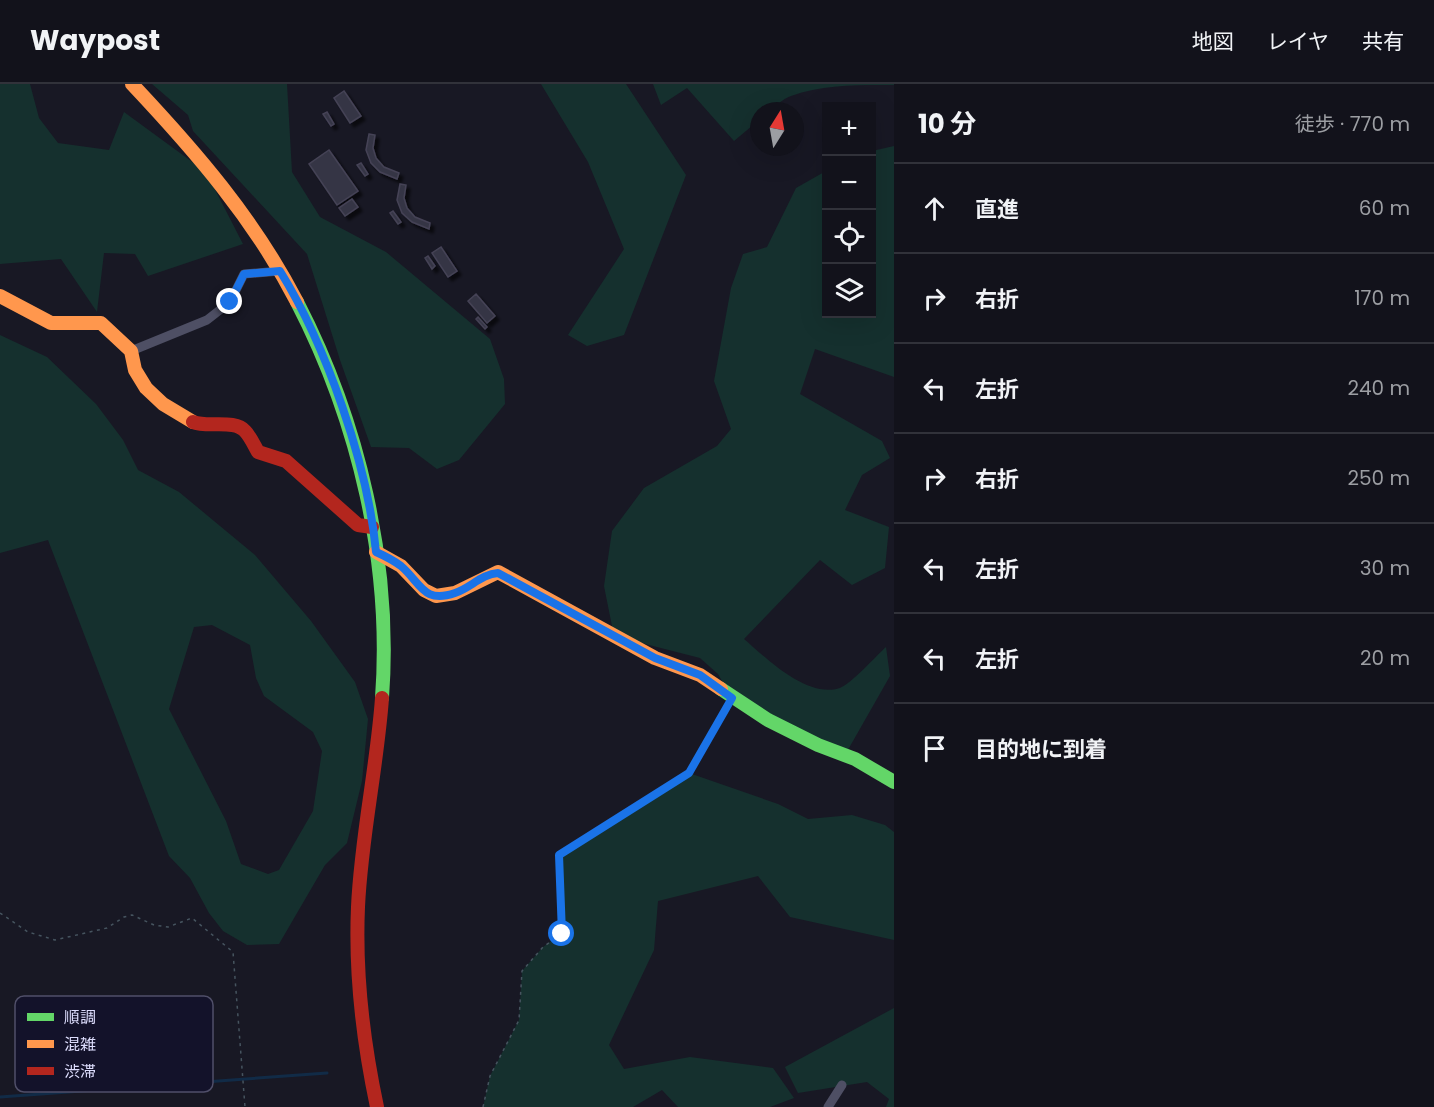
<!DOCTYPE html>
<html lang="ja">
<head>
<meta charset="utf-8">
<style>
  body { margin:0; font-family:Poppins,"Noto Sans JP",sans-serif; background:#1f2028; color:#f1f3f6 }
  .controls { position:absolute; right:18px; top:18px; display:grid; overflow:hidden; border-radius:0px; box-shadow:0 6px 24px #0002 }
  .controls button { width:54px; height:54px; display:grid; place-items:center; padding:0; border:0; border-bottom:2px solid #31323a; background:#12121b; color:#f1f3f6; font:30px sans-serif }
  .compass { position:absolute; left:750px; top:18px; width:54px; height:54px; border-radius:50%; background:#12121b; box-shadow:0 6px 24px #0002; rotate:11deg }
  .stop { position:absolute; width:18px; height:18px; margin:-14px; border:4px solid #1a73e8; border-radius:50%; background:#fff }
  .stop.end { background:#1a73e8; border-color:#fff; box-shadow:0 2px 6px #0008 }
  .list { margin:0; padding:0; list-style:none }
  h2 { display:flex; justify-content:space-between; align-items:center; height:78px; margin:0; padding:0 24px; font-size:26px }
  h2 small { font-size:20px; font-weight:400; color:#9c9ea3 }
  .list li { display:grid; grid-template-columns:39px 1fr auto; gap:18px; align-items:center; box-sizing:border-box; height:90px; padding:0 24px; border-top:2px solid #31323a }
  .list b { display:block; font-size:22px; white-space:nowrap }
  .list em { font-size:20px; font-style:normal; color:#9c9ea3 }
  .icon { flex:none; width:33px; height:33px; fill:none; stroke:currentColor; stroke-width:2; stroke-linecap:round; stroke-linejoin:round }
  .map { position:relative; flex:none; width:894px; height:1023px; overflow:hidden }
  header { display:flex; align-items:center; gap:36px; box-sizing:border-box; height:84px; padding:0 30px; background:#12121b; border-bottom:2px solid #31323a }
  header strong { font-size:28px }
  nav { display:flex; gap:33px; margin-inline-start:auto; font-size:21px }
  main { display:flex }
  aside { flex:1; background:#12121b }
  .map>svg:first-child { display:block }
</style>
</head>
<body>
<header>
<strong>Waypost</strong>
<nav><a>地図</a><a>レイヤ</a><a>共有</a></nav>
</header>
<main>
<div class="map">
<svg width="894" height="1023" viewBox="0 0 894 1023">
  <defs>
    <filter id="shadow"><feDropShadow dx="4" dy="4" stdDeviation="1.5" flood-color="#0009"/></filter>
  </defs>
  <rect width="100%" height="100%" fill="#181824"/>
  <!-- green -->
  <path fill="#15302e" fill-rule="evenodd" d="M0 0H30L39 34 58 59 109 66 124 28 206 88 243 160 148 192 135 170 104 169 97 228 61 175 0 180Z
    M152 0H287L292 88 320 133 386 168 490 255 504 295 505 320 459 376 437 385 409 364 371 363 340 276 307 170 193 47 188 31Z
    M541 0H626L686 91 624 251 587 262 568 251 624 165 588 78Z
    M653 0H894V1C860 1 824 0 791 12 777 17 777 27 759 27V36L734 57 687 4 661 21Z
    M894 62V293L815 265 800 310 882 357 890 374 862 391 845 426 889 443 885 484 852 501 820 476 744 555C766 574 807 615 840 604 852 599 875 573 886 563L890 592 845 671 732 614 718 590 700 574 614 552 604 502 612 447 644 404 717 362 731 345 714 297 731 204 743 170 767 163 796 104 826 87V230H872V67Z
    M0 251 47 273 96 320 123 356 138 386 179 408 255 471 311 537 355 598 368 635 362 697 347 759 325 781 279 860 247 861 223 847 209 829 190 794 169 772 48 456 0 469ZM212 541 250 561 256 594 264 612 313 648 322 667 313 727 279 786 268 790 241 780 226 737 169 625 194 543Z
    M689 689 778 720 808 735 852 731 885 741 894 748V856L790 833 758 792 658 817 654 866 609 961 624 985 690 973 773 984 794 1014 770 1023H678L662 1006 633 1023H483L490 992 519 936 522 887 543 863 562 849 559 771Z
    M894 924V1023H886L889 1015 867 998 798 1009 785 983Z"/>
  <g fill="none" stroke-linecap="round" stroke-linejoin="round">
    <!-- stream -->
    <path stroke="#112b47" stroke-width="3" d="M0 1013 327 989"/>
  </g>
  <!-- building -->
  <path fill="#363645" stroke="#454356" stroke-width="1.5" filter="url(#shadow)" d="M344 7 361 32 350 39 334 14Z
    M327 28 334 40 331 42 323 30Z
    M369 50 375 51 373 64 376 74 384 83 399 89 397 95 380 88 371 79 366 66Z
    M329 66 358 107 337 121 309 80Z
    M361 79 368 90 365 92 357 81Z
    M400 100 406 101 404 114 407 124 415 133 430 139 429 145 412 138 402 129 397 116Z
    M352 115 358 123 345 132 339 124Z
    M393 127 401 138 398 140 390 129Z
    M441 163 457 187 448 193 432 169Z
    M428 172 435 182 432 185 425 174Z
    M476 210 495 232 487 239 468 217Z
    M478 233 487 243 485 245 476 235Z"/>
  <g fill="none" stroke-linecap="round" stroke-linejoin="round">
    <!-- path -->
    <path stroke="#46545f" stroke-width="1.5" stroke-dasharray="3 4.5" stroke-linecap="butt" d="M0 829 28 848 55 856 107 844 124 833 132 831 154 841 168 843 192 834 233 868 245 1023
      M483 1023 490 992 519 936 522 887 543 863 562 850 559 771 689 689 726 623"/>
    <!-- street -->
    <path stroke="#4e4f64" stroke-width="9" d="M131 267 207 236 230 218 244 190 280 187
      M828 1023 842 1001"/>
    <!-- fast -->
    <path stroke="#63d668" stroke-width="14" d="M297 218C359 338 392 480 382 614
      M721 605 768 636 818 661 855 675 894 698"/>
    <!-- slow -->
    <path stroke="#ff974d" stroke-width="14" d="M132 0C196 68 254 135 297 218
      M0 212 51 239H101L131 267 135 286 146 304 163 320 193 338
      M376 468 401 482 424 506 436 512 455 509 498 488 655 574 700 591 721 605"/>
    <!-- jam -->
    <path stroke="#b3261e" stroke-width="14" d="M193 338C207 344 235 335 245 347 250 352 254 361 258 368L286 377 358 441 372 443
      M377 1023C363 957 355 891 358 823 361 753 377 684 382 614"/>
  </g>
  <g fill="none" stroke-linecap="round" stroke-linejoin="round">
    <!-- route -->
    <path stroke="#1a73e8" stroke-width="8" d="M230 218 244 190 280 187C326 261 368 381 376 468 385 472 393 476 401 482 421 499 423 520 455 509 470 504 482 490 498 489L655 574 700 591 732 614 689 689 559 771 562 850"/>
  </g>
  <!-- legend -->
  <rect x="15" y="912" width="198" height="96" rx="9" fill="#13122a" stroke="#504f69" stroke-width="1.5"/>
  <rect x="27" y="929" width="27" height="8" fill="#63d668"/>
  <rect x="27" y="956" width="27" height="8" fill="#ff974d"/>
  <rect x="27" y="983" width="27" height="8" fill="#b3261e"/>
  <g font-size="16" fill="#ddddfd">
    <text x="64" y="939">順調</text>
    <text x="64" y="966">混雑</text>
    <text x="64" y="993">渋滞</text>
  </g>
</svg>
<div class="controls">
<button>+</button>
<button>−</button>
<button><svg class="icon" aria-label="locate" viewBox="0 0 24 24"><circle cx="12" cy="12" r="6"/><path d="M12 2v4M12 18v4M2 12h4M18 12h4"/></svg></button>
<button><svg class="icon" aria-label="layers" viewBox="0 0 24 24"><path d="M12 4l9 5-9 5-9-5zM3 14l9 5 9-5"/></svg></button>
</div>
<svg class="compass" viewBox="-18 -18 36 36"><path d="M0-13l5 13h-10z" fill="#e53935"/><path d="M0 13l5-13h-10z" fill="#9c9ea3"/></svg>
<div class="stop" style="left:562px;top:850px"></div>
<div class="stop end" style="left:230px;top:218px"></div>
</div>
<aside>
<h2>10 分<small>徒歩 · 770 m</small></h2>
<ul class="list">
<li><svg class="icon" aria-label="ahead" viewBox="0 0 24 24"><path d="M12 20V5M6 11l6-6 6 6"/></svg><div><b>直進</b></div><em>60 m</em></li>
<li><svg class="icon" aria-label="right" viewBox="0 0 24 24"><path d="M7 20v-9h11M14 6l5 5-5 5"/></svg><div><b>右折</b></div><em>170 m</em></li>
<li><svg class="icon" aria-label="left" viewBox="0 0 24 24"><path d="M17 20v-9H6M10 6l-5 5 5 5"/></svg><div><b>左折</b></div><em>240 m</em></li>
<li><svg class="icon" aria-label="right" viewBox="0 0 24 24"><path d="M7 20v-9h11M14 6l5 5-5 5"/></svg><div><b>右折</b></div><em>250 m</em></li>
<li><svg class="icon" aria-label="left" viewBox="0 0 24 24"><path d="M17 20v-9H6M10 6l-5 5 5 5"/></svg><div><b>左折</b></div><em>30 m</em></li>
<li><svg class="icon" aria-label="left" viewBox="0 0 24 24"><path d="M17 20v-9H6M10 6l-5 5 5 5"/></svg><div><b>左折</b></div><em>20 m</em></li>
<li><svg class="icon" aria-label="arrive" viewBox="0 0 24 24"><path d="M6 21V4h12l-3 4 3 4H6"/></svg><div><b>目的地に到着</b></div></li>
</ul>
</aside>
</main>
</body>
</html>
